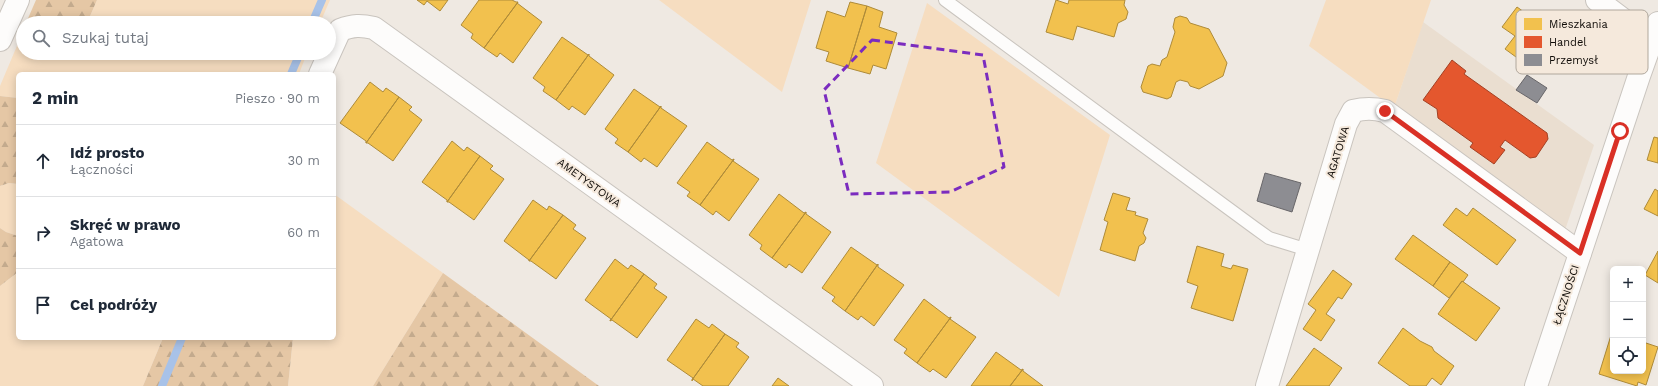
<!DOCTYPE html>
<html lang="pl">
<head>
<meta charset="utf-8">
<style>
  body { margin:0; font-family:"Work Sans",sans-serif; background:#f6f6f7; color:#1f2937 }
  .controls { position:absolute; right:12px; bottom:12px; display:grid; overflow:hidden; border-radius:6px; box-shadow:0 2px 10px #0003 }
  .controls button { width:36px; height:36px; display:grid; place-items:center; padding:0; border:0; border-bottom:1px solid #e0e1e3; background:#fff; color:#1f2937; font:20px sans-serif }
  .stop { position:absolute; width:12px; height:12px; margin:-9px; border:3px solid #d93025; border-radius:50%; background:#fff }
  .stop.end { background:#d93025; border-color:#fff; box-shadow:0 1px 4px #0008 }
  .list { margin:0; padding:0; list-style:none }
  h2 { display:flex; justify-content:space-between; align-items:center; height:52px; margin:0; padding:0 16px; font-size:17px }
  h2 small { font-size:13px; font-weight:400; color:#747a83 }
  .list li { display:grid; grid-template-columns:26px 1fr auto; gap:12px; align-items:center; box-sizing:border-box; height:72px; padding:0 16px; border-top:1px solid #e0e1e3 }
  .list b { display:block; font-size:15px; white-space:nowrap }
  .list p { margin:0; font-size:13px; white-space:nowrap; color:#747a83 }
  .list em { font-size:13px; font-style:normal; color:#747a83 }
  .icon { flex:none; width:22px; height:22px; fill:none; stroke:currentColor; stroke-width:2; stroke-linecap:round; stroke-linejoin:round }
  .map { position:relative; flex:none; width:1658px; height:386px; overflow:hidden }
  .search { position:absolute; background:#fff; box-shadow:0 2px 10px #0003; left:16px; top:16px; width:320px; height:44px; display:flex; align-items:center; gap:10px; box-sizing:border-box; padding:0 14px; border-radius:22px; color:#747a83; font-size:15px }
  .panel { position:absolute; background:#fff; box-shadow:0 2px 10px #0003; left:16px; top:72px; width:320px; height:268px; border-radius:6px }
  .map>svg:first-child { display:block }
</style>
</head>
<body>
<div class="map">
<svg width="1658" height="386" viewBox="0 0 1658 386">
  <defs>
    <pattern id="forest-firs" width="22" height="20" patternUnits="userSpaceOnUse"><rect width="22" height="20" fill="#e5c7a5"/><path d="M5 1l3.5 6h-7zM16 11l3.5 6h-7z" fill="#c3aa8d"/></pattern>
  </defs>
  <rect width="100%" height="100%" fill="#efe9e2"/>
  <!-- built -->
  <path fill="#eaded0" d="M1423 22 1594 145 1565 230 1394 108Z"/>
  <!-- green -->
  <path fill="#f6ddc0" d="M97 0H330L320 23H87Z
    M659 0H811L782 92Z
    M1326 0H1431L1394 108 1309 46Z
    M927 3 1110 135 1059 297 876 163Z
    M22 34 23 53H307L299 74H18V98L0 96V86Z
    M9 183 18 184V236L6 232 0 228V186Z
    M334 194 443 273 373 386H288L293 338H334Z
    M18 272V338H163L143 386H0V286Z"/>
  <!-- forest -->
  <path fill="url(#forest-firs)" d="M36 0H97L87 23H26Z
    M0 96 18 98V184L9 183 0 186Z
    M0 228 6 232 18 236V272L0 286Z
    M443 273 599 386H373Z
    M163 338H293L288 386H143Z"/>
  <!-- homes -->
  <path fill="#f2c14e" stroke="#ae8b39" d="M417 0H448L440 11 427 1 424 5Z
    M479 0H512L516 2H518L484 48 471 38 473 34 461 25Z
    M1056 0 1068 4 1069 0H1125L1124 5 1128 12 1126 19 1118 23 1114 37 1077 26 1073 40 1046 32Z
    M518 2 517 3 542 22 513 63 500 53 497 57 484 48Z
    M850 2 867 6 848 68 826 61 829 52 816 48 827 11 845 17Z
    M867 6 883 12 879 27 897 33 886 69 873 65 870 74 848 68Z
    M1517 7 1568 43 1560 56 1553 51 1538 73 1505 49 1515 36 1502 27Z
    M1180 16 1187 18 1190 23 1209 29 1227 63 1223 76 1199 89 1190 86 1188 82 1180 80 1176 82 1171 97 1167 99 1143 92 1141 87 1148 66 1152 64 1160 66 1162 60 1167 57 1175 32 1173 27 1175 18Z
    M562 37 588 55 589 54 556 100 543 91 545 87 533 78Z
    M589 54V56L614 75 585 115 572 106 569 110 556 100Z
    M370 82 383 92 386 88 399 97 366 143V141L340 123Z
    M634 89 660 107 661 106 628 152 615 143 618 139 605 129Z
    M399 97 412 107 409 110 422 120 393 161 368 143H366Z
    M661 106V108L687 126 657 167 644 158 641 162 628 152Z
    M1654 137 1658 138V163L1647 160Z
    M452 141 464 151 467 147 480 156 447 202V200L422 182Z
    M707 142 732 160 734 159 700 205 687 196 690 192 677 183Z
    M480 156 493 166 490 169 504 179 474 220 449 202H447Z
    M734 159 733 161 759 179 729 221 716 211 713 215 700 205Z
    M1655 189 1658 191V216L1644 209Z
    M1113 193 1130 198 1126 210 1136 212 1135 215 1148 219 1143 233 1146 238 1144 243 1139 246 1135 261 1100 250 1108 222 1104 220Z
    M779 194 804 213 806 212 772 258 760 249 762 245 749 235Z
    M533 200 547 210 549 206 563 215 529 261V260L504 241Z
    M1456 208 1467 216 1473 208 1516 240 1497 265 1443 225Z
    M806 212V214L831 232 802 273 789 264 786 268 772 258Z
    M563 215 576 225 573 229 586 238 556 279 531 261H529Z
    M1413 235 1450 262 1433 286 1395 259Z
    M1197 246 1224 254 1221 266 1231 269 1233 265 1248 269 1233 321 1191 308 1198 286 1187 282Z
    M851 247 877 265 878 264 845 311 832 301 835 297 822 288Z
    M1658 251V283L1645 275Z
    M615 259 628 269 631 265 644 274 610 321 611 319 585 300Z
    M1450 262 1468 275 1463 282 1462 281 1449 298 1433 286Z
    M878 264V267L904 285 874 326 861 316 858 320 845 311Z
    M1333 270 1352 284 1342 299 1338 297 1326 314 1335 320 1321 341 1303 329 1316 310 1308 304Z
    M644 274 657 284 654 288 667 297 637 338 612 320 610 321Z
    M1462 281 1500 308 1476 341 1438 314Z
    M924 299 949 318 951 317 917 363 904 353 907 349 894 340Z
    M951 317 950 319 976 337 946 378 933 369 930 372 917 363Z
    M696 319 709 328 712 324 725 334 692 380 693 378 667 360Z
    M1403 328 1420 341 1432 347 1434 351 1454 366 1441 385 1432 378 1426 386H1410L1378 363Z
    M1612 332 1613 333V371H1643V342L1658 347 1646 385 1638 382 1637 386 1599 374Z
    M725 334 739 343 736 347 749 357 728 386H703L693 379 692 381V380Z
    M1314 348 1342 368 1329 386H1286Z
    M996 352 1021 370 1023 369 1010 386H971Z
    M1023 369V371L1043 386H1010Z
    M778 378 789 386H772Z"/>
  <!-- shops -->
  <path fill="#e4572e" stroke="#a44023" d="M1452 60 1466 71 1464 74 1547 133 1548 139 1536 157 1530 158 1505 140 1500 147 1505 150 1494 164 1470 147 1473 143 1438 118 1437 109 1423 100Z"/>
  <!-- industry -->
  <path fill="#8d8d92" stroke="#686669" d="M1527 75 1547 88 1537 103 1516 90Z
    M1265 173 1301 183 1292 212 1257 201Z"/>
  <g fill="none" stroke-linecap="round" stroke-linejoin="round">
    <!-- stream -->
    <path stroke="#a8c2e8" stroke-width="8" d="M312 23 322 0
      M291 74 300 53
      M162 386 182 338"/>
    <!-- service casing -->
    <g stroke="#c9c4be" stroke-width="14">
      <path id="service" d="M945 0 1255 228 1269 238 1308 250"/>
    </g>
    <!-- minor casing -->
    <g stroke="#c9c4be" stroke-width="24">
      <path id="minor" d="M1597 0 1637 30 1658 40
        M0 40 18 0
        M320 74 340 30C353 25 361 25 374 28L872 386
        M1267 386 1346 124 1353 111C1365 108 1373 108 1385 111L1580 253"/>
    </g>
    <!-- tertiary casing -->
    <g stroke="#c9c4be" stroke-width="24">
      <path id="tertiary" d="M1536 386 1639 76 1658 23"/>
    </g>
    <!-- service -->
    <use href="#service" stroke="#fdfcfb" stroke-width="12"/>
    <!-- minor -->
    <use href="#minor" stroke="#fdfcfb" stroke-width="22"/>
    <!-- tertiary -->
    <use href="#tertiary" stroke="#fdfcfb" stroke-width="22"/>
  </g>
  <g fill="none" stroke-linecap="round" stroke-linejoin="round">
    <!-- route -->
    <path stroke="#d93025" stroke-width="5" d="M1385 111 1580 253 1620 131"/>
  </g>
  <!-- marked area -->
  <path fill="none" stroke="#7b2cbf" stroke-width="3" stroke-dasharray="8 5" stroke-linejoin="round" d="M872 40 983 55 1004 167 950 192 849 194 824 90Z"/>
  <g text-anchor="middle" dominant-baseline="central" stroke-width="4" stroke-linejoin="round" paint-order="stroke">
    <!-- street labels -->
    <g font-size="11" fill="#100c08" stroke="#f5e9dc">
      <text transform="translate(1338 152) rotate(-73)">AGATOWA</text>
      <text transform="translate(589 183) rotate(36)">AMETYSTOWA</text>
      <text transform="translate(1566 295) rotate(-72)">ŁĄCZNOŚCI</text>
    </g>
  </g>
  <!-- legend -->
  <rect x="1516" y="10" width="132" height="64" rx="6" fill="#f5e9dc" stroke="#b0a79c" stroke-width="1"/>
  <rect x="1524" y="18" width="18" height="12" fill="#f2c14e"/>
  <rect x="1524" y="36" width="18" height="12" fill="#e4572e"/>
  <rect x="1524" y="54" width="18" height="12" fill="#8d8d92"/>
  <g font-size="11" fill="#100c08">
    <text x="1549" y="28">Mieszkania</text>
    <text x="1549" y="46">Handel</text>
    <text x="1549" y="64">Przemysł</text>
  </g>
</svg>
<div class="controls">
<button>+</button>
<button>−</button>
<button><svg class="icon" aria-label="locate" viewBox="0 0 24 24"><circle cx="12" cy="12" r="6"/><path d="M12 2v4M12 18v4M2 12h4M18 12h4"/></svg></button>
</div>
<div class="stop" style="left:1620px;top:131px"></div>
<div class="stop end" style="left:1385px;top:111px"></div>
<div class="search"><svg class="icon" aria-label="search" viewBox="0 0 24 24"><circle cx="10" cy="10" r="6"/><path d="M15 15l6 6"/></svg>Szukaj tutaj</div>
<section class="panel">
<h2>2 min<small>Pieszo · 90 m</small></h2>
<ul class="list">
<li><svg class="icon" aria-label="ahead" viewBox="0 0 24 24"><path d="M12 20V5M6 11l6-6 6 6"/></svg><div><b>Idź prosto</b><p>Łączności</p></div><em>30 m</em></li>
<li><svg class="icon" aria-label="right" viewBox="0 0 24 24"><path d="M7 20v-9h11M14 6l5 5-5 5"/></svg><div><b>Skręć w prawo</b><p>Agatowa</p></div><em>60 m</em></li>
<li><svg class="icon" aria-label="arrive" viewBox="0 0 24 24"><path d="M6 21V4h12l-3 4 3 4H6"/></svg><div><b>Cel podróży</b></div></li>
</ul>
</section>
</div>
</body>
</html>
